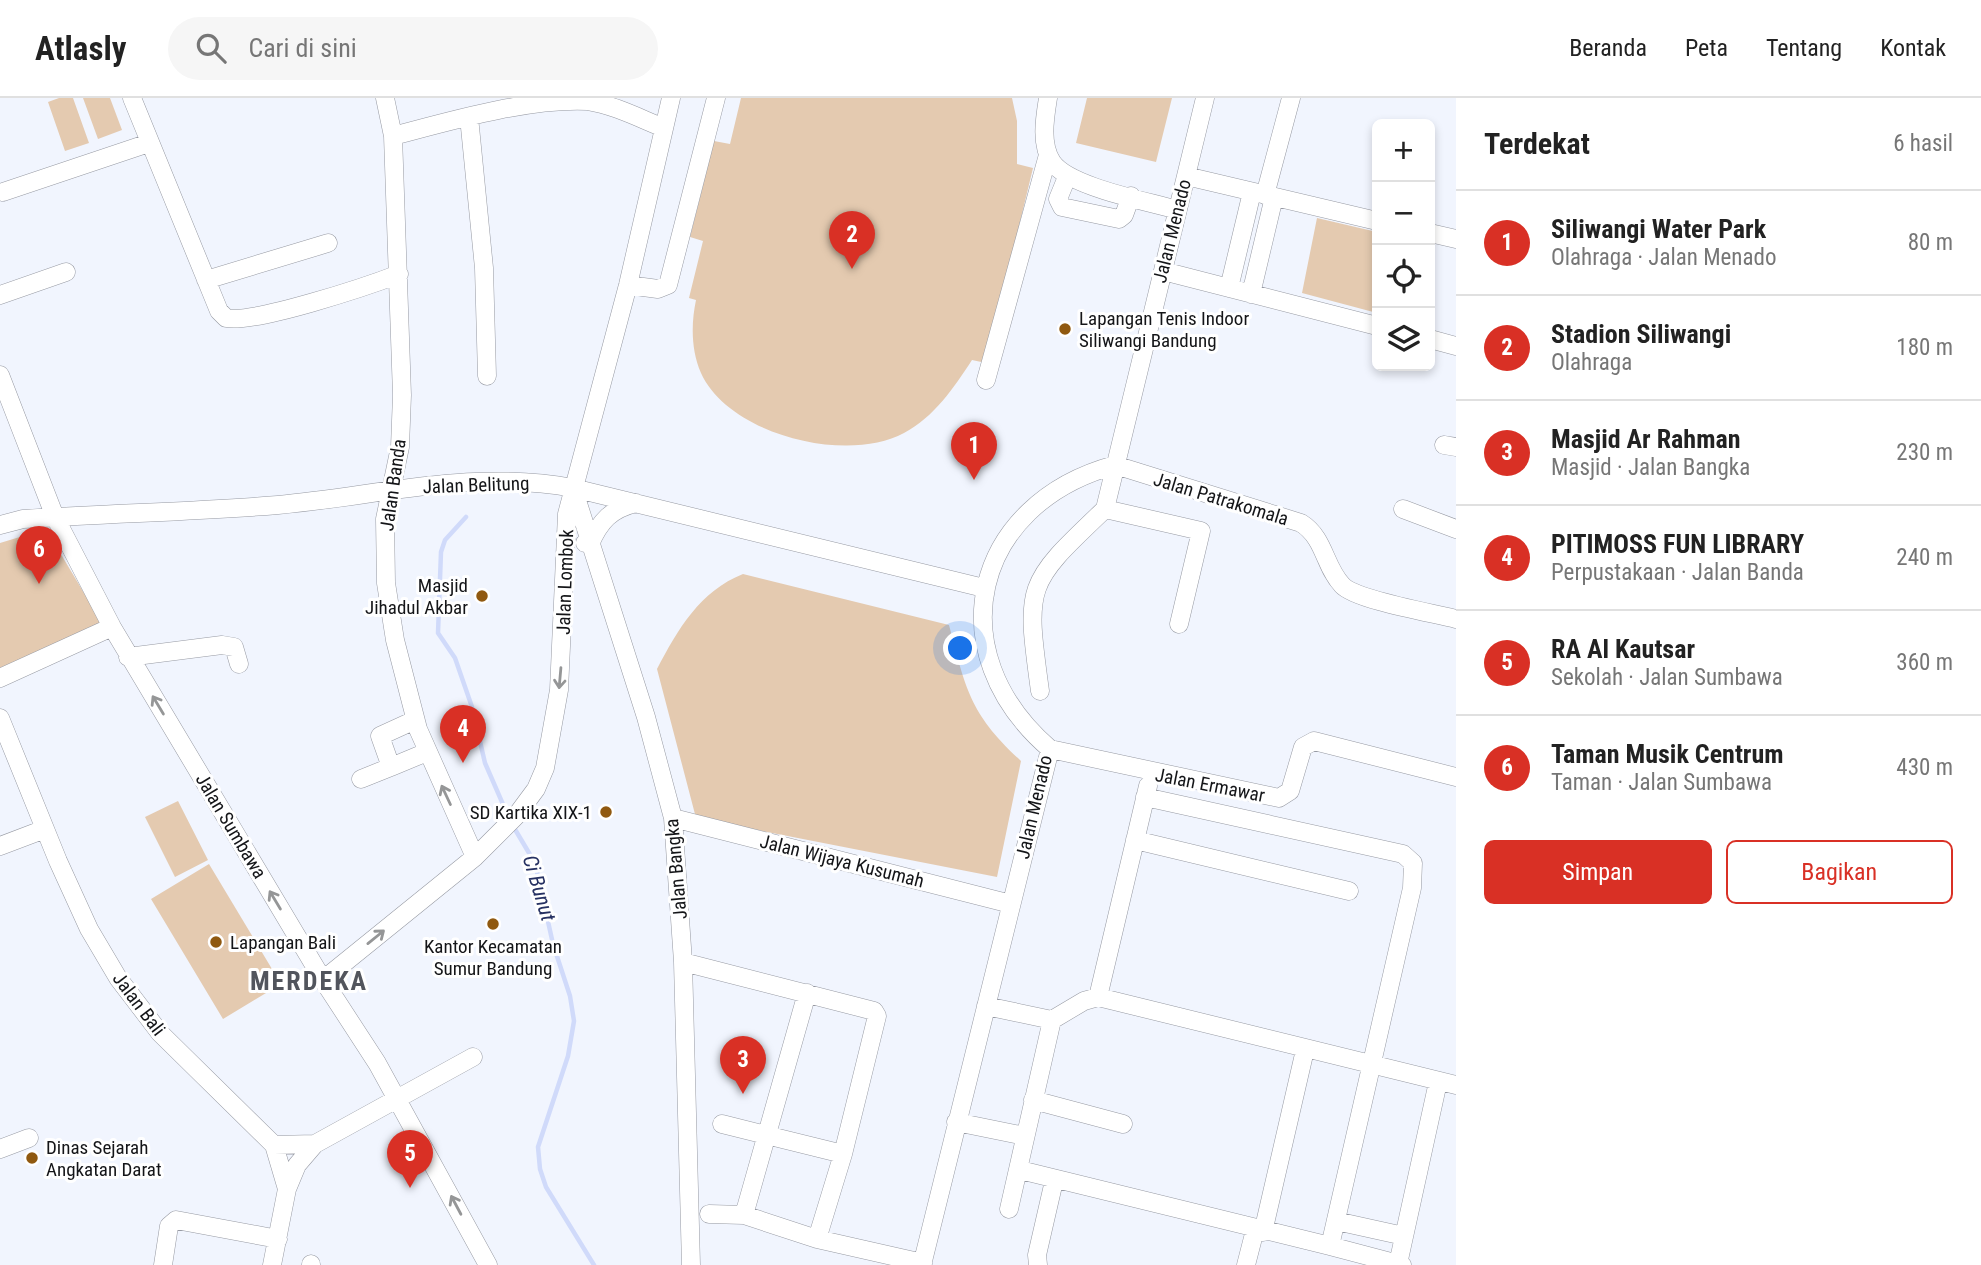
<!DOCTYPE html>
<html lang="id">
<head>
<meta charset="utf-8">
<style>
  body { margin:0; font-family:"Roboto Condensed",sans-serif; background:#f6f6f6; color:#222 }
  .controls { position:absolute; right:21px; top:21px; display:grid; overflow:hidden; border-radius:10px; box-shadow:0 4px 10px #0003 }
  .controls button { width:63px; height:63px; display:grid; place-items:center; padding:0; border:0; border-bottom:2px solid #e0e0e0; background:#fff; color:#222; font:35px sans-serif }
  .you { position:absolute; left:961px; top:551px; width:24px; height:24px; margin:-18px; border:5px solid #fff; border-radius:50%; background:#1a73e8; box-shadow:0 0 0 10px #1a73e833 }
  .badge { display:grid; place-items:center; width:46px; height:46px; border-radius:50%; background:#d93025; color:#fff; font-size:23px; font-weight:700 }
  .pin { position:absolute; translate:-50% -58px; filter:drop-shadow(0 2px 4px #0008) }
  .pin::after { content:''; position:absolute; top:37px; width:24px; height:21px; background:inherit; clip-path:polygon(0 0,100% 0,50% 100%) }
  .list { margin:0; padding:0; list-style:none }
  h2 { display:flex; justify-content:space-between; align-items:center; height:91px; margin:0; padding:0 28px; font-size:30px }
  h2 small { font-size:23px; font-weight:400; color:#767676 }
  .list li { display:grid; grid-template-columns:46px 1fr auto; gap:21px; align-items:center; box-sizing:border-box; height:105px; padding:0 28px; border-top:2px solid #e0e0e0 }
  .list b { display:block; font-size:26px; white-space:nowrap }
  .list p { margin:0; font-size:23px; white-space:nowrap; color:#767676 }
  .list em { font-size:23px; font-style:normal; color:#767676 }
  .actions { display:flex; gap:14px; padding:21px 28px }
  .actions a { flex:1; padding:16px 0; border:2px solid #d93025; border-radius:10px; text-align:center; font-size:24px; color:#d93025 }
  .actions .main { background:#d93025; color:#fff }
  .icon { flex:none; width:38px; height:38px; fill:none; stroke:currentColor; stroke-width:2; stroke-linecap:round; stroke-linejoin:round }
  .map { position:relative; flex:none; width:1456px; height:1167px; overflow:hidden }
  header { display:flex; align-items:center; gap:42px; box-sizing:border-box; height:98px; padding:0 35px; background:#fff; border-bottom:2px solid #e0e0e0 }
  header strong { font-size:33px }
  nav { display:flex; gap:38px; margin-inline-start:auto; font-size:24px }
  .search { width:490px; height:63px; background:#f6f6f6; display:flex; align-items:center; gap:18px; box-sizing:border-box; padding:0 24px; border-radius:38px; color:#767676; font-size:26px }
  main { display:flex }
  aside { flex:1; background:#fff }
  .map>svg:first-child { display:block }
</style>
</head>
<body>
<header>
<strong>Atlasly</strong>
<div class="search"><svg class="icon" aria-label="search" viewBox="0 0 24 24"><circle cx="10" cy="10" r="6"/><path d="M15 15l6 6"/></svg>Cari di sini</div>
<nav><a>Beranda</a><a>Peta</a><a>Tentang</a><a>Kontak</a></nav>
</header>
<main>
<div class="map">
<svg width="1456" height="1167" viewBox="0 0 1456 1167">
  <rect width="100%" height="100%" fill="#f1f5fe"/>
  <!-- green -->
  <path fill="#e4cab0" d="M59 0H73L89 45 65 53 48 4Z
    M83 0H110L122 32 98 41Z
    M741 0H1012L1017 23V66L1033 70 986 265 972 262C953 291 935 318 904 335 847 366 729 337 701 275 691 252 691 226 696 202L689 200 703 143 690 139 714 43 730 46Z
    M1087 0H1172L1156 64 1076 45Z
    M1317 120 1377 134V215L1302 195Z
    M46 431 103 527 0 575V445Z
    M743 476 949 527C966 592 970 616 1021 663L997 779 696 720 657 571C678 531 700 493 743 476Z
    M178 703 208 762 175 779 145 719Z
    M209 766 281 886 223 921 151 801Z"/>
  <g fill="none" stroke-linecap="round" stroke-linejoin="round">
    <!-- stream -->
    <path stroke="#d0dafa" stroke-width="4.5" d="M466 419 445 442 441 454 438 535 455 560 472 609 485 665 509 720
      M513 728 535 765 553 846 570 898 574 923 568 958 538 1049 540 1071 546 1089 594 1167"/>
    <!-- minor casing -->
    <g stroke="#979aa3" stroke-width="19">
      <path id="minor" d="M132 0 219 213 226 220C254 226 368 188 399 176
        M385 0 393 38 402 297 400 349 385 421 386 485 395 542 418 631 475 759
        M1048 0C1045 19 1040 46 1052 64 1069 89 1147 103 1177 112
        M469 19 484 170 487 278
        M393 38C450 23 528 0 588 3 614 7 639 20 664 30
        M1186 78 1377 123
        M1067 79 1058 101 1062 109 1119 121 1124 117 1131 98
        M3 94 149 45
        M1265 97 1291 0
        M1430 135 1456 141
        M1163 173 1377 228
        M206 182 328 145
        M628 187 658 191 668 187 716 0
        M1229 190 1252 94
        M1251 196 1274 99
        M0 197 66 174
        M1430 241 1456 248
        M0 277 55 419 112 529 323 882 377 965 488 1167
        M986 282 1048 57
        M1444 347 1456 349
        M1115 367C972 406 937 554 1050 651L1279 700 1290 693 1303 649 1314 643 1456 679
        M1115 367 1301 425C1325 440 1324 468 1342 487 1355 502 1433 515 1456 521
        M574 393 646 619 673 720 683 864 691 1167
        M1105 411 1201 433 1179 526
        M1403 411 1456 431
        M0 427 23 421C108 415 193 414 278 407 377 398 474 371 573 390L984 490
        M585 445 590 446C600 423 611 411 636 405
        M128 559 222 547 234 549 239 566
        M0 580 112 529
        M1040 593C1025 485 1026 486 1105 411L1205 0
        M0 620 58 763 89 831 118 880 160 935 274 1047 287 1091 272 1167
        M391 669 427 654
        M361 681 391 669 380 638 415 622
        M673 720 1011 806
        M1135 742 1349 793
        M0 748 45 731
        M683 864 874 913 877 918 843 1056 817 1141
        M323 882 475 759 516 718 536 691 545 670 559 592 567 416 628 187 671 0
        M807 895 744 1117 817 1141 923 1165
        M1098 899 1148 688
        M986 908 1052 922 1084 903 1098 899 1456 987
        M1033 1002 1123 1026
        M956 1024 1025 1038
        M722 1026 843 1056
        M274 1047 315 1046 473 959
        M0 1051 29 1040
        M1020 1072 1330 1148 1412 790 1413 765 1403 756 1145 699
        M287 1091 297 1067 315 1046
        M1009 1111 1052 922
        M709 1116 744 1117
        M1336 1123 1404 1138
        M1263 1134 1305 952
        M1330 1148 1402 1167
        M1398 1166 1438 984
        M163 1167 169 1128 176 1122 278 1141
        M311 1167V1166
        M922 1167 1050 651
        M1038 1167 1037 1157 1054 1083
        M1246 1167 1255 1132"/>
    </g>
    <!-- minor -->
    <use href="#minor" stroke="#fff" stroke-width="18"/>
  </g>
  <!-- one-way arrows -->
  <defs><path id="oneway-shaft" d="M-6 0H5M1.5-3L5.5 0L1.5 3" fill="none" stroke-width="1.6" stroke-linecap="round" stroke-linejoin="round" transform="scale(1.75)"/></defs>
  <g stroke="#959697">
    <use href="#oneway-shaft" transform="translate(560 580) rotate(95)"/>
    <use href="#oneway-shaft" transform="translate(158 607) rotate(-121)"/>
    <use href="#oneway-shaft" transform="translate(446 697) rotate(-115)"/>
    <use href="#oneway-shaft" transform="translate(275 802) rotate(-121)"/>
    <use href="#oneway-shaft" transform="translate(376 839) rotate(-39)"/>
    <use href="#oneway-shaft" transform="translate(456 1107) rotate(-118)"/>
  </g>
  <!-- markers -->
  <g fill="#905910" stroke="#fff" stroke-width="2.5">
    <circle cx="1065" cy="231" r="7"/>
    <circle cx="482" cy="498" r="7"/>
    <circle cx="606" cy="714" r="7"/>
    <circle cx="493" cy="826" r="7"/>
    <circle cx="216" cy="844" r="7"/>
    <circle cx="32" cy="1060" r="7"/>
  </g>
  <g text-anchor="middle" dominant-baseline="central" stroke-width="6" stroke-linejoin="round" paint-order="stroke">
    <!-- street labels -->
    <g font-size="19" fill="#141518" stroke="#fff">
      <text transform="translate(1172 133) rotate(-76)">Jalan Menado</text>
      <text transform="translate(393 387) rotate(-82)">Jalan Banda</text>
      <text transform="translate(476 387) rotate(-2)">Jalan Belitung</text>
      <text transform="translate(1221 401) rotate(17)">Jalan Patrakomala</text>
      <text transform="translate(565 484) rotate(-88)">Jalan Lombok</text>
      <text transform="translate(1210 687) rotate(11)">Jalan Ermawar</text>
      <text transform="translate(1034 709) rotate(-77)">Jalan Menado</text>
      <text transform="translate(231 728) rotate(59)">Jalan Sumbawa</text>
      <text transform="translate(842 763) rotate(14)">Jalan Wijaya Kusumah</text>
      <text transform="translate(676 771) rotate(-95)">Jalan Bangka</text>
      <text transform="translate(139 906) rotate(53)">Jalan Bali</text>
    </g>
    <!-- poi labels -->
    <g font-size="19" fill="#141518" stroke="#fff" text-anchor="start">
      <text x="1079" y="220">Lapangan Tenis Indoor<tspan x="1079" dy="22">Siliwangi Bandung</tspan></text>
      <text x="468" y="487" text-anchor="end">Masjid<tspan x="468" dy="22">Jihadul Akbar</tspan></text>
      <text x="592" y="714" text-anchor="end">SD Kartika XIX-1</text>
      <text x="230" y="844">Lapangan Bali</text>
      <text x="493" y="848" text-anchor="middle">Kantor Kecamatan<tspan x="493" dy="22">Sumur Bandung</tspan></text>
      <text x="46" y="1049">Dinas Sejarah<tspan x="46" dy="22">Angkatan Darat</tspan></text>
    </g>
    <!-- water labels -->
    <g font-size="21" font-style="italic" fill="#263162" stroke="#fff">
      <text transform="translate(539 790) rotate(73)">Ci Bunut</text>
    </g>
    <!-- district labels -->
    <g font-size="26" font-weight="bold" letter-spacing="2" fill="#52555d" stroke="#fff">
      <text x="309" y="883">MERDEKA</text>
    </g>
  </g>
</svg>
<div class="controls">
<button>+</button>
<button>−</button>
<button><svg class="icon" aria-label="locate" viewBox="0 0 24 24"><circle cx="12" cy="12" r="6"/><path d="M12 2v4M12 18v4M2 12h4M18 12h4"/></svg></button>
<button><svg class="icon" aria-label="layers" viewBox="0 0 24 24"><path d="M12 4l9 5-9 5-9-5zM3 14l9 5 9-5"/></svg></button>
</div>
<div class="you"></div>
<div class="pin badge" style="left:974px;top:382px">1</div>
<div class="pin badge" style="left:852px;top:171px">2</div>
<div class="pin badge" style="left:743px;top:996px">3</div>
<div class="pin badge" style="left:463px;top:665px">4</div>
<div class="pin badge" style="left:410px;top:1090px">5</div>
<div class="pin badge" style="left:39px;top:486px">6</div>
</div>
<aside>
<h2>Terdekat<small>6 hasil</small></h2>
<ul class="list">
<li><span class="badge">1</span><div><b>Siliwangi Water Park</b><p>Olahraga · Jalan Menado</p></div><em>80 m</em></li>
<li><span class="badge">2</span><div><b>Stadion Siliwangi</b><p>Olahraga</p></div><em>180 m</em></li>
<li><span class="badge">3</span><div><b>Masjid Ar Rahman</b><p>Masjid · Jalan Bangka</p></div><em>230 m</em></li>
<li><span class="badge">4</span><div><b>PITIMOSS FUN LIBRARY</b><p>Perpustakaan · Jalan Banda</p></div><em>240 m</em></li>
<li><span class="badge">5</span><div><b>RA Al Kautsar</b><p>Sekolah · Jalan Sumbawa</p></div><em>360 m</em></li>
<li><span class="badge">6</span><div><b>Taman Musik Centrum</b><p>Taman · Jalan Sumbawa</p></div><em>430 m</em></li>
</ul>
<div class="actions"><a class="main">Simpan</a><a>Bagikan</a></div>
</aside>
</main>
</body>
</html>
